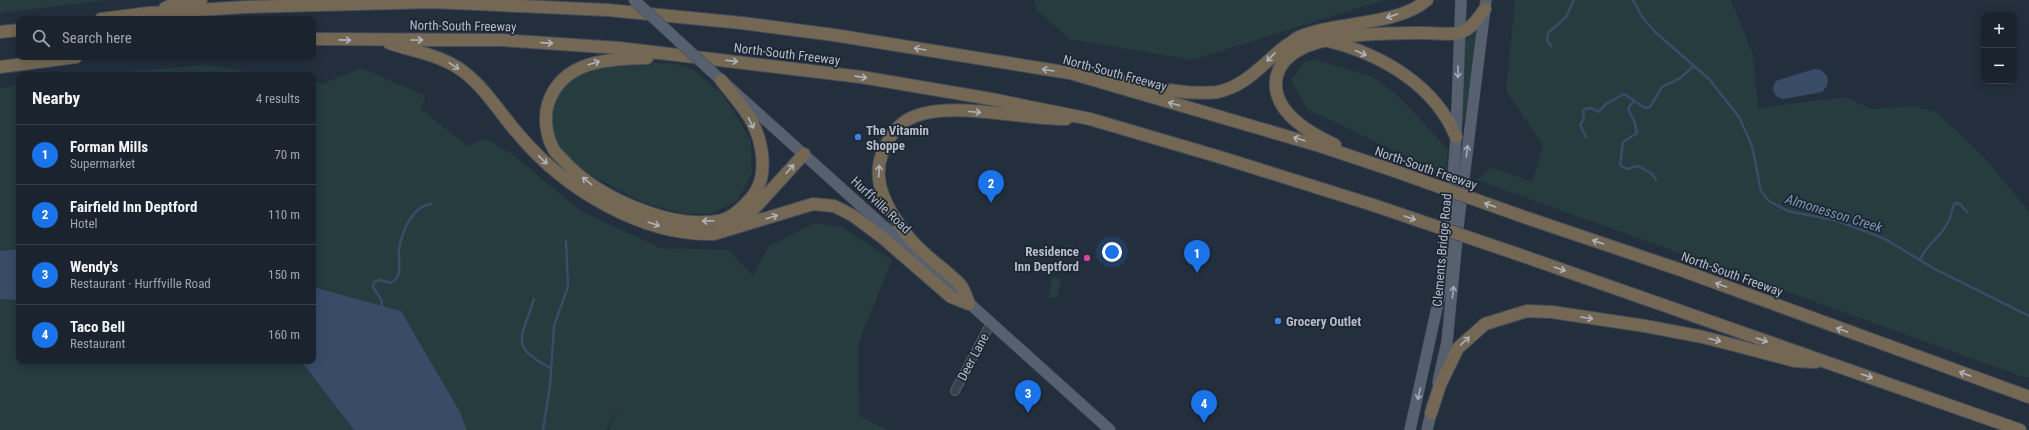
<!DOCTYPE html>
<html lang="en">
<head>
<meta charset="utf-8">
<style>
  body { margin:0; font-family:"Roboto Condensed",sans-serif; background:#242b36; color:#f1f3f6 }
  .controls { position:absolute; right:12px; top:12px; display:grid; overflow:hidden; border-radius:8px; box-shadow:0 2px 10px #0003 }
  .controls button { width:36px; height:36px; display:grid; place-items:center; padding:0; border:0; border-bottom:1px solid #39404a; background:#1b232e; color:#f1f3f6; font:20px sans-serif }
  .you { position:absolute; left:1112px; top:252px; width:14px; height:14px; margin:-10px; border:3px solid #fff; border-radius:50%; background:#1a73e8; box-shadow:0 0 0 6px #1a73e833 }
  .badge { display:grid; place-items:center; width:26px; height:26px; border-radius:50%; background:#1a73e8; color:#fff; font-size:13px; font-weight:700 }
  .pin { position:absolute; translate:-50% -33px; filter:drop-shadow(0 1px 2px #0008) }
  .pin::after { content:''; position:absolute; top:21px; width:14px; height:12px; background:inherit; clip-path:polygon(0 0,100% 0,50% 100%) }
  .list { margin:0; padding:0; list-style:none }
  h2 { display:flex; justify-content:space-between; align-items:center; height:52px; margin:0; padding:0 16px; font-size:17px }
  h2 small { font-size:13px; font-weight:400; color:#a0a4aa }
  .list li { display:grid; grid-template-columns:26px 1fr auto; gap:12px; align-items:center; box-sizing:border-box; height:60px; padding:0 16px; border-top:1px solid #39404a }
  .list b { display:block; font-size:15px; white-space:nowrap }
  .list p { margin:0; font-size:13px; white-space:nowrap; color:#a0a4aa }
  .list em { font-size:13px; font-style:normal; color:#a0a4aa }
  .icon { flex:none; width:22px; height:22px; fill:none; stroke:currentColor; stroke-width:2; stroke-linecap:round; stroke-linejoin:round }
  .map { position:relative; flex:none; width:2029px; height:430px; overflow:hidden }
  .search { position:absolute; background:#1b232e; box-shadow:0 2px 10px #0003; left:16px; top:16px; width:300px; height:44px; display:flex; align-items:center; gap:10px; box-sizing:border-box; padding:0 14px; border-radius:8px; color:#a0a4aa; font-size:15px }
  .panel { position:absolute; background:#1b232e; box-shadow:0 2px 10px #0003; left:16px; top:72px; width:300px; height:292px; border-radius:8px }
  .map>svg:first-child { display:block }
</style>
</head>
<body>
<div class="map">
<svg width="2029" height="430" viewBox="0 0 2029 430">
  <rect width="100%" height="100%" fill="#242f3e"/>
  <!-- green -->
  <path fill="#263c3f" d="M0 0H108L0 13Z
    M1034 0H1384L1192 60 1069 39 1037 10Z
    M1515 0H1731L1753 55 1758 108 1845 97 1872 109 1913 106 1936 112 1980 153 2029 211V379L1477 180 1491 167 1532 182 1543 146 1506 91Z
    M1478 31 1464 121 1462 120 1465 39Z
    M1315 60 1371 76 1396 94 1448 149 1447 176 1307 109 1291 80 1306 61Z
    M652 63 677 64 694 70 724 96 751 141 752 173 737 201 710 214 680 213 642 202 587 173 565 155 554 137 552 118 557 97 569 80 592 69 611 65Z
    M208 65 268 75H89L97 74Z
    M361 68 426 96 420 108 467 146 486 139 512 154 581 211 660 248 729 250 753 276 768 247 815 223 841 227 892 260 858 344 859 416 888 430H609L619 408 606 430H467L460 412 401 311 313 287V82L323 84Z
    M19 85V249L0 251V88Z
    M1052 277 1061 279 1057 299 1048 297Z
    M0 299 19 300V361H301L354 430H0Z"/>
  <!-- water -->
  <path fill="#394c67" d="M1814 69 1821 70 1828 77 1827 86 1822 92 1784 99C1774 98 1770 89 1776 81Z
    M19 249V300L0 299V251Z
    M313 287 401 311 460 412 467 430H354L301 361H313Z"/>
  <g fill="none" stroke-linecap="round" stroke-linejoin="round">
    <!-- stream -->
    <path stroke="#394c67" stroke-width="2.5" d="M1633 0 1642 17 1655 32 1709 79 1739 117 1752 146 1761 191 1769 201 1788 211 1838 221 1885 239 1933 268 2029 316
      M1551 46 1547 40 1548 33 1566 17 1574 0
      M1634 100 1628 109 1635 123 1637 133 1623 142 1620 165 1627 169 1638 166 1651 173 1656 180
      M1586 137 1580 125 1584 118 1583 112 1585 109 1591 108 1598 112 1606 104 1624 94 1645 108 1650 107 1662 87 1679 79 1694 66
      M1920 260C1926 244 1942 237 1949 220 1952 215 1951 208 1955 203L1960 204 1967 212
      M534 299C522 338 508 347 551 368
      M381 309 382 301 373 287 374 282 380 280 390 283C404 278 398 260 399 249 402 232 412 206 431 204
      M543 430 550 386 554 326 568 287 566 241"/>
    <!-- minor casing -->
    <g stroke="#565f6c" stroke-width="10">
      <path id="minor" d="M955 391 991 323"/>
    </g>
    <!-- major casing -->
    <g stroke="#414a57" stroke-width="12">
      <path id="major" d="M710 70 1110 430
        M1438 382 1447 342 1459 218 1486 0
        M1410 430 1447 262 1456 137 1461 0
        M1427 430 1433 405"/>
    </g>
    <!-- highway casing -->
    <g stroke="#434c59" stroke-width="14">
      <path id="highway" d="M165 8 177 3 201 0
        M101 19 149 13 246 7 433 2 608 10 742 23 834 35 1070 73 1320 146 1389 169
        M0 32 19 30
        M313 39 502 40 619 48 861 77 991 99 1090 119 1223 158 1373 205
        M1328 41C1381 54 1435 85 1456 137
        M389 43C415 52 442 55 464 72 487 90 501 115 520 136 565 189 642 236 714 234L813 204 834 206 852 215 883 238 951 297 969 304
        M647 58C608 59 562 60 548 104 544 117 546 135 553 148 555 153 561 157 565 162 598 197 669 229 718 221 732 219 743 207 752 197 769 177 763 143 752 122 744 107 731 93 721 80
        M0 67 76 57
        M1112 80C1144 85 1185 96 1217 92 1246 87 1265 61 1287 45 1291 43 1295 39 1299 37 1337 21 1397 26 1427 0
        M1335 145C1312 134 1279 116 1276 88 1271 29 1387 33 1425 33 1436 33 1449 35 1459 33 1471 30 1478 18 1485 9
        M1527 218 1678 269 2029 397
        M735 227 752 211 804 154
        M1523 256 2020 430
        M969 304C967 298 965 292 962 287 959 282 953 278 949 274 935 262 918 250 907 235 889 212 871 183 882 154 887 141 894 128 907 120 944 98 1023 120 1066 119
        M1431 413 1440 385 1458 348 1485 324 1527 311 1552 312 1645 326 1703 337 1795 361 1816 362"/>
    </g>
    <!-- minor -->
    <use href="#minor" stroke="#38414e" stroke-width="8"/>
    <!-- major -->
    <use href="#major" stroke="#56606e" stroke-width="11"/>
    <!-- highway -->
    <use href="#highway" stroke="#746855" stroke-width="12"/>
    <!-- major-bridge casing -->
    <g stroke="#414a57" stroke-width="12" stroke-linecap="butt">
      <path id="major-bridge" d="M634 0 710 70"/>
    </g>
    <!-- highway-bridge casing -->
    <g stroke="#434c59" stroke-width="14" stroke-linecap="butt">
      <path id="highway-bridge" d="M1389 169 1527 218
        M1373 205 1523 256"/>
    </g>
    <!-- major-bridge -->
    <use href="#major-bridge" stroke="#56606e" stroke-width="11"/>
    <!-- highway-bridge -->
    <use href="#highway-bridge" stroke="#746855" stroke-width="12"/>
  </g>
  <!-- one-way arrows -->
  <defs><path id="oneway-shaft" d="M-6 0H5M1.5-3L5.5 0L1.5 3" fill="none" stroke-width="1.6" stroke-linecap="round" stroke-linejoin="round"/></defs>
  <g stroke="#aeb4bd">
    <use href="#oneway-shaft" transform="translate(1392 16) rotate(161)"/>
    <use href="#oneway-shaft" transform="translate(345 40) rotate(1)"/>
    <use href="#oneway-shaft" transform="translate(417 40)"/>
    <use href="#oneway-shaft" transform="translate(547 43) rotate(4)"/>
    <use href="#oneway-shaft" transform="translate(920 49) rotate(-171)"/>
    <use href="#oneway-shaft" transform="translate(1361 53) rotate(24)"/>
    <use href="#oneway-shaft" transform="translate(1271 57) rotate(135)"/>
    <use href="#oneway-shaft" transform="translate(732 61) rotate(7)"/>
    <use href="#oneway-shaft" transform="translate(594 63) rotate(-17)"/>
    <use href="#oneway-shaft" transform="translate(454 66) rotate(34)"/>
    <use href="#oneway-shaft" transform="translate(1048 70) rotate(-171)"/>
    <use href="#oneway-shaft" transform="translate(861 77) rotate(8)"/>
    <use href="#oneway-shaft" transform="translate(1174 104) rotate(-165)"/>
    <use href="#oneway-shaft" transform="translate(975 112) rotate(5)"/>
    <use href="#oneway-shaft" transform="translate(751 123) rotate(64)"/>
    <use href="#oneway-shaft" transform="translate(1299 139) rotate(-163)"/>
    <use href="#oneway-shaft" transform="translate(543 160) rotate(44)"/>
    <use href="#oneway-shaft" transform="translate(790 169) rotate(-48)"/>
    <use href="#oneway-shaft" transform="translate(879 171) rotate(-87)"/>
    <use href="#oneway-shaft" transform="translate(587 181) rotate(-142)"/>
    <use href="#oneway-shaft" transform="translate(1490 205) rotate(-161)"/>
    <use href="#oneway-shaft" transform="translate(772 217) rotate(-18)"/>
    <use href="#oneway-shaft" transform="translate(1410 218) rotate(19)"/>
    <use href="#oneway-shaft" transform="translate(708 221) rotate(178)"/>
    <use href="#oneway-shaft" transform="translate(654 224) rotate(18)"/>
    <use href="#oneway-shaft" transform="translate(1598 242) rotate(-161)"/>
    <use href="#oneway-shaft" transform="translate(1560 269) rotate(19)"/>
    <use href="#oneway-shaft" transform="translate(1721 285) rotate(-160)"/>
    <use href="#oneway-shaft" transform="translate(1587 318) rotate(9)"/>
    <use href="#oneway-shaft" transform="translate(1842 330) rotate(-160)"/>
    <use href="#oneway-shaft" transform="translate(1715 340) rotate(14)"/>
    <use href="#oneway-shaft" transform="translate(1762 340) rotate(19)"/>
    <use href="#oneway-shaft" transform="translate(1465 341) rotate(-42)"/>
    <use href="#oneway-shaft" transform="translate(1965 374) rotate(-160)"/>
    <use href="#oneway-shaft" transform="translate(1867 376) rotate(19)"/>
  </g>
  <g stroke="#a1aab7">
    <use href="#oneway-shaft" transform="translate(1458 72) rotate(91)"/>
    <use href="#oneway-shaft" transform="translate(1467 151) rotate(-83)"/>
    <use href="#oneway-shaft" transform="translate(1453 292) rotate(-84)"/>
    <use href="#oneway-shaft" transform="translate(1419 394) rotate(102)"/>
  </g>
  <!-- markers -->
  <g fill="#3f7fe0" stroke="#1d2633" stroke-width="1.5">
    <circle cx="858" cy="137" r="4"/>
    <circle cx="1278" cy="321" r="4"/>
  </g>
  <circle fill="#d1479c" stroke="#1d2633" stroke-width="1.5" cx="1087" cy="258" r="4"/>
  <g text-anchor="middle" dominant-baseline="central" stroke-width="3.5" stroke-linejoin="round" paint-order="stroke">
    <!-- street labels -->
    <g font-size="13" fill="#b4bcc9" stroke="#1d2633">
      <text transform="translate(463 26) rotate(1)">North-South Freeway</text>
      <text transform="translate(787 54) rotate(7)">North-South Freeway</text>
      <text transform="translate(1115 73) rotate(15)">North-South Freeway</text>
      <text transform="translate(1426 168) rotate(19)">North-South Freeway</text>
      <text transform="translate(881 205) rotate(43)">Hurffville Road</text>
      <text transform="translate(1442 250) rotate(-85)">Clements Bridge Road</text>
      <text transform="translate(1732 274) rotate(20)">North-South Freeway</text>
      <text transform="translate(973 357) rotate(-62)">Deer Lane</text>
    </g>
    <!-- poi labels -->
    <g font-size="13" font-weight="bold" fill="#b4bcc9" stroke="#1d2633" text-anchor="start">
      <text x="866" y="130">The Vitamin<tspan x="866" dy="15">Shoppe</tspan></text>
      <text x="1079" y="251" text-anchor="end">Residence<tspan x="1079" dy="15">Inn Deptford</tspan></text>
      <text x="1286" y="321">Grocery Outlet</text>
    </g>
    <!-- water labels -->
    <g font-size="14" font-style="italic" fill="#7c92b1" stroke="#1d2633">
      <text transform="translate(1834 213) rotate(17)">Almonesson Creek</text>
    </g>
  </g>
</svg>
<div class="controls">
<button>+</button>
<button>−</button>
</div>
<div class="you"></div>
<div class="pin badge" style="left:1197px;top:273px">1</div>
<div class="pin badge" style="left:991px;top:203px">2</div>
<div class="pin badge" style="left:1028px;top:413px">3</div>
<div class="pin badge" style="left:1204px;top:423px">4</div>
<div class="search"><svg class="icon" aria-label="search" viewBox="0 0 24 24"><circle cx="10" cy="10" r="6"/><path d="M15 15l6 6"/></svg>Search here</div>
<section class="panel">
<h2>Nearby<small>4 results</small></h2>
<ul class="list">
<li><span class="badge">1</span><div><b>Forman Mills</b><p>Supermarket</p></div><em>70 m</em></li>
<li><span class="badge">2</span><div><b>Fairfield Inn Deptford</b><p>Hotel</p></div><em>110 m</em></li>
<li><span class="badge">3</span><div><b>Wendy's</b><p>Restaurant · Hurffville Road</p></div><em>150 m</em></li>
<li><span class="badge">4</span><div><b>Taco Bell</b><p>Restaurant</p></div><em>160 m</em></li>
</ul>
</section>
</div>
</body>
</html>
